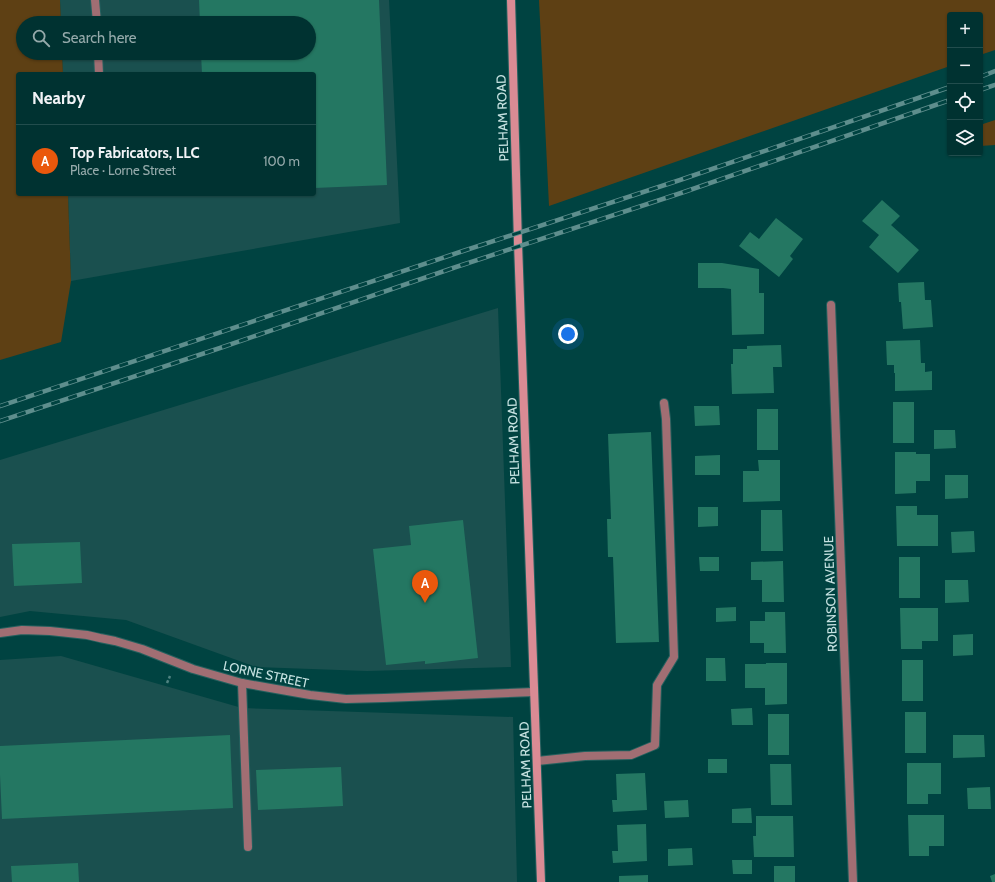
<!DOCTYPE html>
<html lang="en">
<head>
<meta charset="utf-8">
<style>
  body { margin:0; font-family:Cabin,sans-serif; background:#0a3a39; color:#f1f3f6 }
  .controls { position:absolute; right:12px; top:12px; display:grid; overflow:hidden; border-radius:4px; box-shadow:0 1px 3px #0004 }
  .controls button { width:36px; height:36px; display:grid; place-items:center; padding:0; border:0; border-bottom:1px solid #224d4d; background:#003231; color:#f1f3f6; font:20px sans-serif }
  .you { position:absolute; left:568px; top:334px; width:14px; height:14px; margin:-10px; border:3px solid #fff; border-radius:50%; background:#1a73e8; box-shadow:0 0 0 6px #1a73e833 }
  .badge { display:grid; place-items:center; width:26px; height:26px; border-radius:50%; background:#ea580c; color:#fff; font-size:13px; font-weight:700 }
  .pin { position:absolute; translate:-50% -33px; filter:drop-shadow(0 1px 2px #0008) }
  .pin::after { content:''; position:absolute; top:21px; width:14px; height:12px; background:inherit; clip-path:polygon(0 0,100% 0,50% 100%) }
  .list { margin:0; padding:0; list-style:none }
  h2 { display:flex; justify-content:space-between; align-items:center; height:52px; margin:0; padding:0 16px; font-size:17px }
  h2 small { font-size:13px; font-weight:400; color:#95aaab }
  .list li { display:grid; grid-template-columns:26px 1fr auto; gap:12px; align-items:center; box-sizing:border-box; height:72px; padding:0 16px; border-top:1px solid #224d4d }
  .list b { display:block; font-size:15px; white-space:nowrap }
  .list p { margin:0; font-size:13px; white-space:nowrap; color:#95aaab }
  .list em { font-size:13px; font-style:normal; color:#95aaab }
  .icon { flex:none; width:22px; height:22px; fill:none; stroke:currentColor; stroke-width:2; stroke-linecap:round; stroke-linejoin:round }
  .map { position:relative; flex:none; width:995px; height:882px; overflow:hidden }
  .search { position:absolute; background:#003231; box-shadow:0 1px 3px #0004; left:16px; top:16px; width:300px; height:44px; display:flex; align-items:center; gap:10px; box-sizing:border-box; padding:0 14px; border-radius:22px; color:#95aaab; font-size:15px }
  .panel { position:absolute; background:#003231; box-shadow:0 1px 3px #0004; left:16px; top:72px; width:300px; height:124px; border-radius:4px }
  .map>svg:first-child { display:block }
</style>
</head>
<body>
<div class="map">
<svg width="995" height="882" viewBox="0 0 995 882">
  <rect width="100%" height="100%" fill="#004341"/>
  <!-- built -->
  <path fill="#1a504f" d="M60 0H389L400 223 71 281 68 194H314V74H63L62 53H309V23H61Z
    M498 308 511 667 367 671 256 667 126 620 30 611 0 617V460Z
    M61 656 242 708 513 717 517 882H0V660Z"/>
  <!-- green -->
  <path fill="#5e4014" d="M0 0H60L61 23H23V53H62L63 74H18V194H68L71 281 61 342 0 360Z
    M539 0H995V50L980 55V15H950V66L549 206Z
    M995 120V145L980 146V125Z"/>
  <!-- building -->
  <path fill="#247762" d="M199 0H379L387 185 314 188V74H202L201 53H309V23H200Z
    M882 200 900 216 891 225 919 250 898 273 869 247 879 235 862 221Z
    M776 218 803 239 790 256 793 259 779 277 739 246 750 232 759 239Z
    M698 263H722L759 269V293H764V334L732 335 731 289 723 288H698Z
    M924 282 925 300H931L933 327 903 329 901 302H899L898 283Z
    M920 340 921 363H925V372L932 371V390L895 391V373H894V365H887L886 341Z
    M781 345 782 367H773L774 393 732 394 731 364H733V349H747V346Z
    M893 402H914V443H893Z
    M694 406H719L720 425 695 426Z
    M757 409H778V450H757Z
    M934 430H955L956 448 934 449Z
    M651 432 659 642 616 643 613 557H608L607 519H611L608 434Z
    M895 452H916V454H930V481H916V493L895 494Z
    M720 455V475H695V456Z
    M758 460H780V501L743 502V471H759Z
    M945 475H968V498L945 499Z
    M896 506H917V515H938V546H897Z
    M698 507H718V526L698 527Z
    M761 510H782L783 551H761Z
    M463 520 478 658 425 664V661L386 665 373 549 411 545 409 526Z
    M974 531 975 552 952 553 951 532Z
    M80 542 82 583 14 586 12 544Z
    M699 557H719V571H700Z
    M899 557H920V598H899Z
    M783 561 784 602H762V580H751V562Z
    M945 580H968L969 602 945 603Z
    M736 607V621L716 622V608Z
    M900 608H938V641H922V649H901Z
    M765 612H785L786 653H764V643H750V621H765Z
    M973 634V655L953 656V635Z
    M706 658H725L726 681H706Z
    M902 660H923V701H902Z
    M766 663H787V704L765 705V688H745V664H766Z
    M752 708 753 725H732L731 709Z
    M905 712H926V753H905Z
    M768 714H789V755H768Z
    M230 735 233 808 2 819 0 775V746Z
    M953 735H984L985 757 953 758Z
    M708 759H727V773H708Z
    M907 763H941V794H928V804H907Z
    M770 764H791L792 805H771Z
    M341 767 343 806 258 810 256 770Z
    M645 773 647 810 613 812 612 800H617L616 774Z
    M990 787 991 809H968L967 788Z
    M688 800 689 817 665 818 664 801Z
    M751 808 752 823H732V809Z
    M908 815H944V846H929V856H909Z
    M756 816H793L794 857H754L753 836H756Z
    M646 824 647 861 613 863 612 851H618L617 825Z
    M692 848 693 865 668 866V849Z
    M732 860H752V874H733Z
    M78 863 79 882H12L11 866Z
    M774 866H795V882H774Z
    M995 874V882H992L990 876Z
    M648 875V882H619V876Z"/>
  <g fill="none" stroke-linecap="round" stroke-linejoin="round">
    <!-- lane casing -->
    <g stroke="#24605e" stroke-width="10">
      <path id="lane" d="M95 0 97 23
        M98 53 99 74
        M242 683 248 847
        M537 761 585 756 631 755 655 745 657 685 674 657 666 419 664 403"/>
    </g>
    <!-- street casing -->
    <g stroke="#24605e" stroke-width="10">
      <path id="street" d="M831 305 853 882
        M0 633 22 630 50 631 87 635 100 638 115 641 142 649 193 669 242 683 310 695 346 699 384 698 534 692"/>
    </g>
    <!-- secondary casing -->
    <g stroke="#24605e" stroke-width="10">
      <path id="secondary" d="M511 0 518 243 541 882"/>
    </g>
    <!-- path -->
    <path stroke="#4f8381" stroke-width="2.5" stroke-dasharray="3 2" stroke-linecap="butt" d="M167 683 170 676"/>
    <!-- lane -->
    <use href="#lane" stroke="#a16e73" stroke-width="8"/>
    <!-- street -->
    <use href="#street" stroke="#a16e73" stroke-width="8"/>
    <!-- secondary -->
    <use href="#secondary" stroke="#da8b94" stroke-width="8"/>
    <!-- rail casing -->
    <g stroke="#5e8e8d" stroke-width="4.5">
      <path id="rail" d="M980 77 995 71
        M980 90 995 85
        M0 406 457 253 680 180 950 87
        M0 421 220 348 456 267 684 192 950 100"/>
    </g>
    <!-- rail -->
    <use href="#rail" stroke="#004341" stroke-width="3" stroke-dasharray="9" stroke-linecap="butt"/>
  </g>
  <g text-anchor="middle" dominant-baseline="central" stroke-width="3" stroke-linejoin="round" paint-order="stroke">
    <!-- street labels -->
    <g font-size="13" fill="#c6e2e1" stroke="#004341">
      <text transform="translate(502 118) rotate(-92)">PELHAM ROAD</text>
      <text transform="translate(513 441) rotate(-92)">PELHAM ROAD</text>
      <text transform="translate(830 594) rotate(-92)">ROBINSON AVENUE</text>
      <text transform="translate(266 674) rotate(12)">LORNE STREET</text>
      <text transform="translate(525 765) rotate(-92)">PELHAM ROAD</text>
    </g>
  </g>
</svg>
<div class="controls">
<button>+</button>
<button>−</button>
<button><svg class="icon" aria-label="locate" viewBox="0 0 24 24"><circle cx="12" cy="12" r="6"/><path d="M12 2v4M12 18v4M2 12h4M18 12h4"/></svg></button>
<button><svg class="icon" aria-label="layers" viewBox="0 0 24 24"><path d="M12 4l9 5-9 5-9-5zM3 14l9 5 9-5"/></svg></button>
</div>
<div class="you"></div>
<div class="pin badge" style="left:425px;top:603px">A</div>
<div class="search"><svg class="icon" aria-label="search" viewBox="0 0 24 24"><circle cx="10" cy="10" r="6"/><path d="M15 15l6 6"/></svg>Search here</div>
<section class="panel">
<h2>Nearby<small></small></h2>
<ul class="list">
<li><span class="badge">A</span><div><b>Top Fabricators, LLC</b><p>Place · Lorne Street</p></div><em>100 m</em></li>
</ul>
</section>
</div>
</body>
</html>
